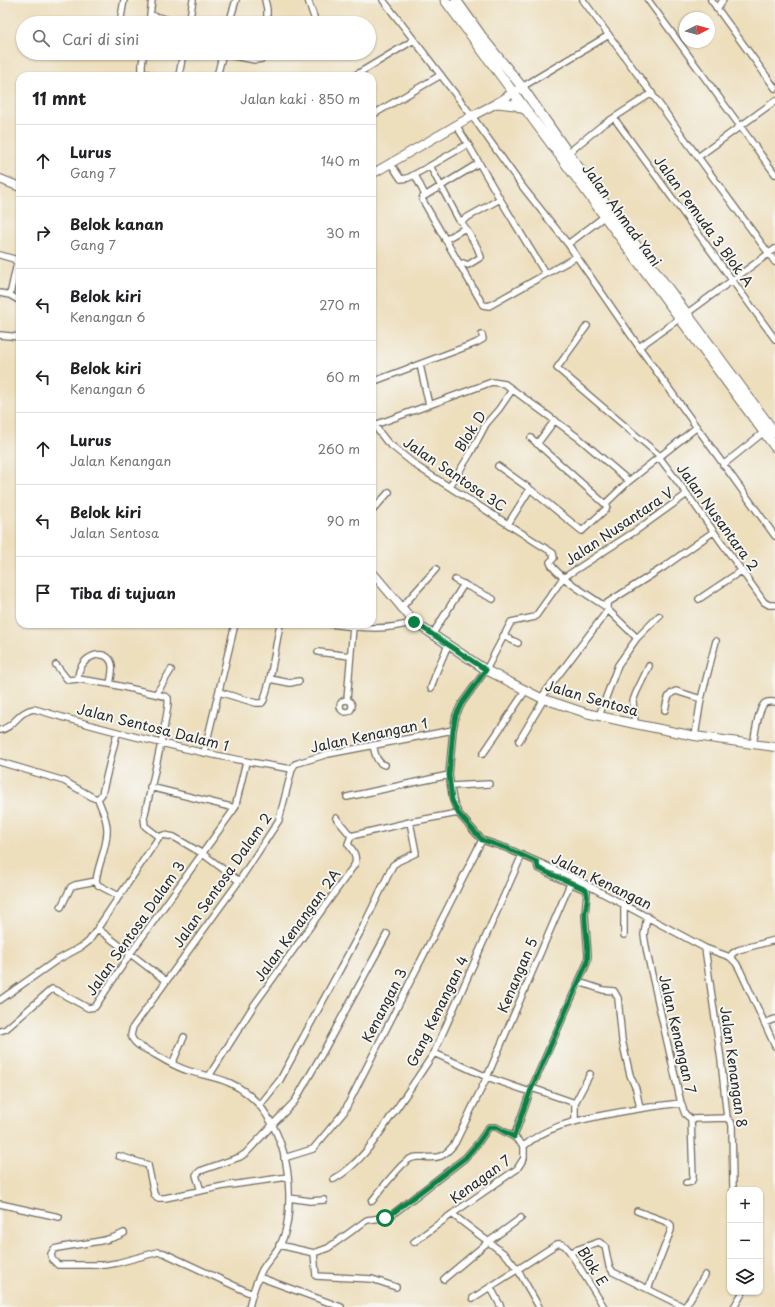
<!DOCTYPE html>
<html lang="id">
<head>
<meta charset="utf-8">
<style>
  body { margin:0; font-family:"Playpen Sans",sans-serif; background:#f2f2f2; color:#202124 }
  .controls { position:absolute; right:12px; bottom:12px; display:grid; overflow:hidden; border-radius:8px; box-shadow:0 1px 3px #0004 }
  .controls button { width:36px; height:36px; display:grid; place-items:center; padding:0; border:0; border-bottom:1px solid #e0e0e0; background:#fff; color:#202124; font:20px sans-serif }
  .compass { position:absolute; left:679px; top:12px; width:36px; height:36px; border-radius:50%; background:#fff; box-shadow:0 1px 3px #0004; rotate:84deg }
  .stop { position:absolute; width:12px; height:12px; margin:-9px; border:3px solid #0b8043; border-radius:50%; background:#fff }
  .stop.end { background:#0b8043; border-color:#fff; box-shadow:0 1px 4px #0008 }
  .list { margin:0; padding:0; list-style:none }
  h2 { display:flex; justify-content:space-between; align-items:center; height:52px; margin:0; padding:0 16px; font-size:17px }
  h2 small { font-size:13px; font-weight:400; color:#757577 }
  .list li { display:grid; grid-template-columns:26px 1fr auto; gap:12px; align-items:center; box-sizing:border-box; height:72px; padding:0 16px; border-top:1px solid #e0e0e0 }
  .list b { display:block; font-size:15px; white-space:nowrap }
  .list p { margin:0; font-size:13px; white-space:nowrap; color:#757577 }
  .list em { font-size:13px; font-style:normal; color:#757577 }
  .icon { flex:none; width:22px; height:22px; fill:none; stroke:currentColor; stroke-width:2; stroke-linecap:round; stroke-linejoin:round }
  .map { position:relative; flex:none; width:775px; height:1307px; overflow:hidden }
  .search { position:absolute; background:#fff; box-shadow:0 1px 3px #0004; left:16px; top:16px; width:360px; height:44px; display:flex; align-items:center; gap:10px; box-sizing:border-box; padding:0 14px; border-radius:22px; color:#757577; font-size:15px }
  .panel { position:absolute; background:#fff; box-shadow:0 1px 3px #0004; left:16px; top:72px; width:360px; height:556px; border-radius:12px }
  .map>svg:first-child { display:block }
</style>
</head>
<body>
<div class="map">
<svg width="775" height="1307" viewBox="0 0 775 1307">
  <rect width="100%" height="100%" fill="#f6f6f2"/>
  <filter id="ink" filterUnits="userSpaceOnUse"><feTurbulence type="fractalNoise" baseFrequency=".025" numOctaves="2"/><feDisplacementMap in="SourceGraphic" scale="8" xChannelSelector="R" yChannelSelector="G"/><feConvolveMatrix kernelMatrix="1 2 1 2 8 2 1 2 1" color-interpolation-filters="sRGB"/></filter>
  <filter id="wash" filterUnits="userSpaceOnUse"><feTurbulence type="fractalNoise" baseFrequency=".012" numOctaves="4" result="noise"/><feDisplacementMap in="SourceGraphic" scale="16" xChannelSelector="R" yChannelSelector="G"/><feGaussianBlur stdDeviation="0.9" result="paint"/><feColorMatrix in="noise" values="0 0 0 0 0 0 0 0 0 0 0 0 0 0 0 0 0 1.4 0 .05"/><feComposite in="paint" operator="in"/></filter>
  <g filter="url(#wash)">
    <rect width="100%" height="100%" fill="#eddebc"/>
  </g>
  <g filter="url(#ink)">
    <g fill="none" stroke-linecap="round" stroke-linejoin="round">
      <!-- street casing -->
      <g stroke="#6f6a5e" stroke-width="8">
        <path id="street" d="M265 0 267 9V23
          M308 0 316 23
          M383 0 414 40 472 116 522 186 568 244 639 347 775 536
          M583 0 775 262
          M648 0 775 174
          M711 0 775 88
          M717 9 723 0
          M150 15 181 23
          M120 23 124 0
          M149 23 152 0
          M189 23 193 0
          M229 23 236 0
          M144 53 142 64V72L154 76
          M222 54 255 60 262 59 264 53
          M179 76 183 53
          M217 76 223 53
          M354 76 414 40
          M522 87 609 35
          M372 115 441 75
          M614 118 775 339
          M456 125 468 144 430 166 459 220 461 221 500 199 545 273
          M468 144 500 199
          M568 153 601 126 652 93
          M698 157 775 101
          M479 163 423 197 422 199 483 305 489 306 576 257
          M391 164 401 179 408 178 430 166
          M415 175 425 195
          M445 240 465 228
          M568 244 605 216
          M0 255 14 259 17 263 10 295
          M459 265 463 263 468 265 481 257 477 247 461 221
          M0 293 10 295 20 301
          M587 326 557 368 660 456
          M0 335 20 337
          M639 347 686 314 775 249
          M420 365 429 405
          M372 382 476 343 483 339 482 335
          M374 425 387 442 418 467 553 553 554 558 550 562C554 575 593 598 606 607
          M372 426 492 382 505 384 580 439 629 481
          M531 438 605 504
          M537 444 555 420
          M659 457 687 494 764 602 769 605H775
          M723 465 764 432
          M498 466 530 489 582 531 606 509 607 506 605 504 629 481 697 427
          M450 486 470 454 486 424 499 409 512 390
          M687 494 637 530 563 578 535 617 511 622 486 670 462 703 456 715 453 730 449 775 453 800 458 813 482 840 506 848 576 879 705 948 730 957 736 963 740 970 775 1046
          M372 511 389 492
          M508 524 530 489
          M455 580 493 599
          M699 599 741 571
          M401 608 436 569
          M607 608V603L664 567 713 532
          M608 610 637 638
          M331 624C359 628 387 631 414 622
          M432 635 464 584
          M503 636 518 643
          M318 652 350 656
          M56 665 67 679 69 680 78 679 110 684 164 696 168 698C171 707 148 800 144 818L145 826 159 837
          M78 679C78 655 108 646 112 665 113 671 111 678 110 684
          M270 679 290 683 299 681
          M431 688 436 673 448 645
          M219 692 256 703H262L264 700 270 679 280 624
          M156 694 171 670
          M541 698 608 610
          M347 700 353 627
          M340 706a6 6 0 1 1 12 0a6 6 0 1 1-12 0Z
          M665 710C667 702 667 694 676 691L701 699
          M599 716 618 665 637 638 659 616
          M635 724 633 701 636 693 649 666
          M0 730C14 728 18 711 34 709 119 734 205 756 292 769L279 820 239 881 133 1027 131 1035C133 1044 143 1048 151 1052 163 1059 175 1067 189 1071 202 1075 217 1077 230 1083 272 1102 290 1154 289 1198 289 1213 287 1232 280 1245 275 1254 267 1261 262 1270 256 1282 252 1294 249 1307
          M695 736 701 699 716 641
          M519 741 544 699
          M753 744C755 735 758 708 765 703 768 701 772 702 775 702
          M373 745C375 753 376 763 385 765
          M204 753 235 624
          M483 754 526 690
          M0 762 64 781 94 798 98 799 102 794 117 733
          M292 769 295 764 298 763 328 754 453 730
          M451 786 489 784
          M150 787 235 808
          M347 797 449 775
          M98 799C101 808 107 818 107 829 108 847 98 863 96 881L98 885 119 896
          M336 818 351 836
          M61 907 71 887 75 885 96 881
          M647 916 644 935 647 953 681 1103 685 1114 691 1119 727 1118
          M98 929 166 981
          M624 935V905
          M705 948 721 1060 727 1118 731 1122 732 1125 733 1190
          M730 957 733 953 738 950 775 940
          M579 982 603 990 614 991 618 998 622 1040 630 1075 636 1089 640 1108
          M0 1000 57 960 83 946 89 941 159 837 164 835 174 837 203 854 239 881
          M764 1023 775 1019
          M0 1031 6 1029 52 989 55 990 88 1008 95 1007 130 954 235 808 246 762
          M434 1053 487 1077 530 1092
          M172 1064 184 1037
          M209 1076 254 1005 355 864C357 855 353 851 348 844L351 836 410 822 458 813
          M532 1088 575 1103V1121
          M575 1103 590 1074
          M260 1105 280 1080 363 927 393 865 399 861 416 853 410 822
          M524 1146 514 1137 530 1092 587 963 588 955 585 915 587 892 586 890 556 877 538 868 537 862
          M524 1146V1158L517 1169 452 1214 507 1256 518 1270 539 1307
          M524 1146C547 1126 576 1121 604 1115 630 1110 655 1106 681 1103
          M119 1156 148 1165 154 1194 157 1198H165L224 1186 288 1177
          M284 1158 313 1149 344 1112 482 840
          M334 1179C360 1164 376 1139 392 1115 406 1095 420 1074 434 1053L522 855
          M686 1183 691 1182 693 1178 691 1119
          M201 1191 196 1175 200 1171 240 1157 246 1153 295 1101 323 1052 387 934
          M289 1198 310 1201 324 1200
          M372 1201C379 1192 402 1162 410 1159 414 1156 418 1157 423 1157 438 1159 445 1157 455 1143L487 1077 570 884
          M0 1204 59 1217
          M637 1211 667 1222 671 1225V1230L648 1289
          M124 1233C103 1244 77 1243 54 1249L51 1254 52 1259 58 1265H105L117 1263 158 1252 164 1253 252 1294
          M414 1242 452 1214
          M279 1245 314 1253
          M570 1252 599 1242 605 1246 609 1266 613 1272 684 1307
          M314 1253 328 1248 367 1220 389 1217 465 1158 478 1143 489 1127H496L514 1137
          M314 1253 316 1276 372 1279 396 1287
          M259 1277 341 1307
          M444 1279 488 1242 521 1218
          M491 1288 501 1307
          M473 1298 557 1244C564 1243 566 1247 570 1252L604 1307
          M685 1307 705 1275
          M734 1307 743 1292"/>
      </g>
      <!-- secondary casing -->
      <g stroke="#6f6a5e" stroke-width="10">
        <path id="secondary" d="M372 174 472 116 497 103 522 87
          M0 179 20 187
          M372 572 414 622 486 670 541 698 586 713 635 724 695 736 775 747"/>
      </g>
      <!-- primary casing -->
      <g stroke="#6f6a5e" stroke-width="11">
        <path id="primary" d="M445 0 775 447
          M456 0 485 41 522 87 568 153 775 433
          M497 103 515 105 526 110"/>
      </g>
      <!-- street -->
      <use href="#street" stroke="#fff" stroke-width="5.5"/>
      <!-- secondary -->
      <use href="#secondary" stroke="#fff" stroke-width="8"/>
      <!-- primary -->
      <use href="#primary" stroke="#fff" stroke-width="9"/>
    </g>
  </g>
  <g fill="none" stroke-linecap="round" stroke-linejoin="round" filter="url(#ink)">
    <!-- route -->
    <path stroke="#0b8043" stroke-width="5" d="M385 1218 389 1216 465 1158 478 1143 489 1127H496L514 1137 530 1092 587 963C590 947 584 929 585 912 586 905 589 896 586 890 570 882 554 876 538 868L537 862 506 848 482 840 458 813 452 800 449 775 453 730 456 715 462 703 486 670 414 622"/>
  </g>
  <g text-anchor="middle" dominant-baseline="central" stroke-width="4" stroke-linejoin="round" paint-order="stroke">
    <!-- street labels -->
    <g font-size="14" fill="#2b2b2b" stroke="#f6f6f2">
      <text transform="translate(622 215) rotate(54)">Jalan Ahmad Yani</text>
      <text transform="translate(704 221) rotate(54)">Jalan Pemuda 3 Blok A</text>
      <text transform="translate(470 431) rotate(-58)">Blok D</text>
      <text transform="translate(455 474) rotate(34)">Jalan Santosa 3C</text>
      <text transform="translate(718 517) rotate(54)">Jalan Nusantara 2</text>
      <text transform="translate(619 526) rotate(-34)">Jalan Nusantara V</text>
      <text transform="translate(592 698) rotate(16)">Jalan Sentosa</text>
      <text transform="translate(153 727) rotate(14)">Jalan Sentosa Dalam 1</text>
      <text transform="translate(369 735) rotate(-12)">Jalan Kenangan 1</text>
      <text transform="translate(222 880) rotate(-55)">Jalan Sentosa Dalam 2</text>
      <text transform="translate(602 881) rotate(26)">Jalan Kenangan</text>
      <text transform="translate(297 925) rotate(-54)">Jalan Kenangan 2A</text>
      <text transform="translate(135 928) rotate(-55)">Jalan Sentosa Dalam 3</text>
      <text transform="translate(517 975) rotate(-67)">Kenangan 5</text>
      <text transform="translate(384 1005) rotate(-63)">Kenangan 3</text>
      <text transform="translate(437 1011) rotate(-64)">Gang Kenangan 4</text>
      <text transform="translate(678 1034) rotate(77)">Jalan Kenangan 7</text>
      <text transform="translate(734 1067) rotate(82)">Jalan Kenangan 8</text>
      <text transform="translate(480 1179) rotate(-36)">Kenagan 7</text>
      <text transform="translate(593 1266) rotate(58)">Blok E</text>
    </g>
  </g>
</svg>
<div class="controls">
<button>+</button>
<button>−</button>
<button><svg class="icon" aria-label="layers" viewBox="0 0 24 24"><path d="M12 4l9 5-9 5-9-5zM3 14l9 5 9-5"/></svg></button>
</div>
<svg class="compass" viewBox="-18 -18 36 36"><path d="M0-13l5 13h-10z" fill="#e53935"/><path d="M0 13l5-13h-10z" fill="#757577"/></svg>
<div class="stop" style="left:385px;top:1218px"></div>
<div class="stop end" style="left:414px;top:622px"></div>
<div class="search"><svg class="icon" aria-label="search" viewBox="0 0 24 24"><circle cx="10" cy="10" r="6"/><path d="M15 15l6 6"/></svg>Cari di sini</div>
<section class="panel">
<h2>11 mnt<small>Jalan kaki · 850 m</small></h2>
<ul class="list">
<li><svg class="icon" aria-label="ahead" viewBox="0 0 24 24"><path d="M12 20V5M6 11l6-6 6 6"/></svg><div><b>Lurus</b><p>Gang 7</p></div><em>140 m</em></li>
<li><svg class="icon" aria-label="right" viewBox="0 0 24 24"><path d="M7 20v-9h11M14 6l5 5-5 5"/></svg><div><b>Belok kanan</b><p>Gang 7</p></div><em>30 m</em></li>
<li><svg class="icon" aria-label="left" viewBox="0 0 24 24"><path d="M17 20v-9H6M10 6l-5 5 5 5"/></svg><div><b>Belok kiri</b><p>Kenangan 6</p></div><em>270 m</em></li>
<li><svg class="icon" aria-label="left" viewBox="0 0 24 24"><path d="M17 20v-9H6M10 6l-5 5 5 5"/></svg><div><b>Belok kiri</b><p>Kenangan 6</p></div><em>60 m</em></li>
<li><svg class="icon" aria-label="ahead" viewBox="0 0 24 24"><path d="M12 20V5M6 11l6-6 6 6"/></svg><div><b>Lurus</b><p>Jalan Kenangan</p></div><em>260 m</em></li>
<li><svg class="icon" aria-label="left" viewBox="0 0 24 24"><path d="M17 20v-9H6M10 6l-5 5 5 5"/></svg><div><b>Belok kiri</b><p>Jalan Sentosa</p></div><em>90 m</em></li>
<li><svg class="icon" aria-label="arrive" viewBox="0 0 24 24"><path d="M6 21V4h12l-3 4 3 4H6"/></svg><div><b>Tiba di tujuan</b></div></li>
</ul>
</section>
</div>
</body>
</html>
